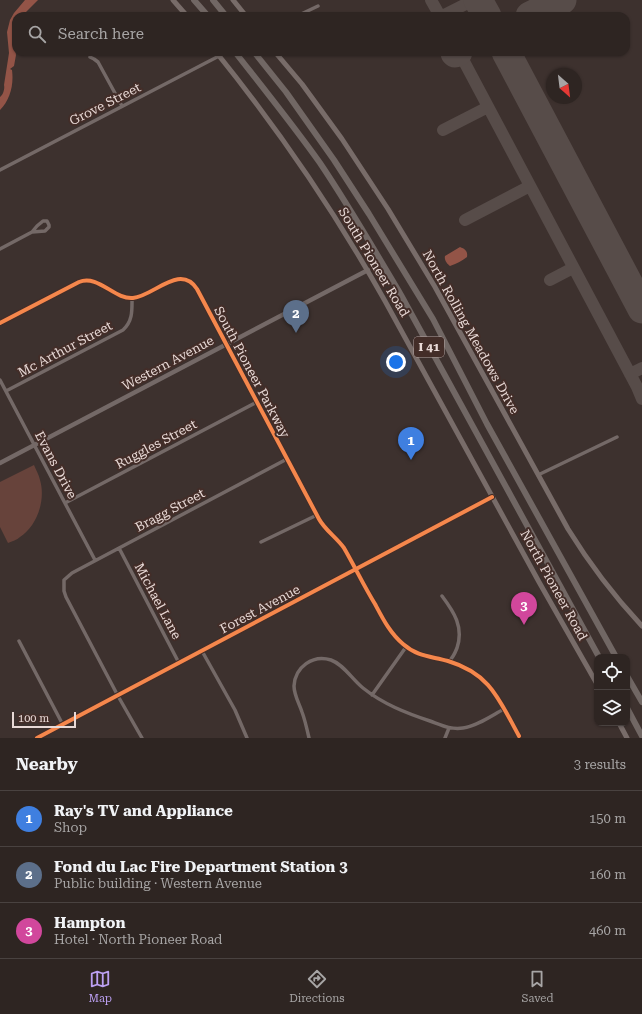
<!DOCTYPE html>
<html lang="en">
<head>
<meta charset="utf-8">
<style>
  body { margin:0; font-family:"Roboto Serif",serif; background:#362d2a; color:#f1f3f6 }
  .controls { position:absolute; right:12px; bottom:12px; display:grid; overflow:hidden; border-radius:8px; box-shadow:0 1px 3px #0004 }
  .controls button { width:36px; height:36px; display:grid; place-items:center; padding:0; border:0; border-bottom:1px solid #494240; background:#2e2522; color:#f1f3f6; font:20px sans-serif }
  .compass { position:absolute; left:546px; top:68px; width:36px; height:36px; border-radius:50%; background:#2e2522; box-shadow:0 1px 3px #0004; rotate:152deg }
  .scale { position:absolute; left:12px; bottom:10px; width:64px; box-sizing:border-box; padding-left:4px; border:2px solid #e8d9d6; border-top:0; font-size:11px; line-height:14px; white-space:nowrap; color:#e8d9d6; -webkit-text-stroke:3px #432d28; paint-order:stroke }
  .you { position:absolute; left:396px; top:362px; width:14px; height:14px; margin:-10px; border:3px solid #fff; border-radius:50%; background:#1a73e8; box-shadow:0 0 0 6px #1a73e833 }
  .badge { display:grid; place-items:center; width:26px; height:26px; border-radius:50%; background:#bca0f2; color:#fff; font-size:13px; font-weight:700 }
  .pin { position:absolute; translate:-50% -33px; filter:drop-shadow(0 1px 2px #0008) }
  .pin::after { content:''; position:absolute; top:21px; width:14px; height:12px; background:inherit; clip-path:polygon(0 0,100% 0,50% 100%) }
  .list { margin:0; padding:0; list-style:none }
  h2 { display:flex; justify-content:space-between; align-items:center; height:52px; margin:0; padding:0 16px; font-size:17px }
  h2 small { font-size:13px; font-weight:400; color:#a7a5a5 }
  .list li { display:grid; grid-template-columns:26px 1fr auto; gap:12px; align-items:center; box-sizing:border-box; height:56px; padding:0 16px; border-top:1px solid #494240 }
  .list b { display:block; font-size:15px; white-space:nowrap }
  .list p { margin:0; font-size:13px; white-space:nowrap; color:#a7a5a5 }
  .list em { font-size:13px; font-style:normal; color:#a7a5a5 }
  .icon { flex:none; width:22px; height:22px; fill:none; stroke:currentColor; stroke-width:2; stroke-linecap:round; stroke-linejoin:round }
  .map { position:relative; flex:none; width:642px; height:738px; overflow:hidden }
  .search { position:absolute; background:#2e2522; box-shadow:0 1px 3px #0004; left:12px; right:12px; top:12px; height:44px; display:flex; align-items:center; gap:10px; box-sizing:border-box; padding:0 14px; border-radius:12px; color:#a7a5a5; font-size:15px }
  .sheet { height:220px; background:#2e2522 }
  nav { display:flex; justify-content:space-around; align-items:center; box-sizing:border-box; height:56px; border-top:1px solid #494240; background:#2e2522; font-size:11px; color:#a7a5a5 }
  nav a { display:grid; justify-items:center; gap:2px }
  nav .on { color:#bca0f2 }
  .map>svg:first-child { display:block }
</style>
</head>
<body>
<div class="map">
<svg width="642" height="738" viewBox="0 0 642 738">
  <rect width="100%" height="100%" fill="#3d312e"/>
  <!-- green -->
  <path fill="#67433b" d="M34 465C36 470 39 475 40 480 46 500 37 526 20 537 17 540 12 541 8 543L0 527V482Z"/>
  <!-- water -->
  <path fill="#935447" d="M25 0H38L22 16H16V24L13 35 16 55 14 66 10 69 12 70C14 85 10 100 0 110V97C3 95 5 89 4 85L9 53 7 32 10 20 14 13Z
    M460 247C465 249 468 251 467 257 462 261 456 264 450 266 447 264 444 260 445 256Z"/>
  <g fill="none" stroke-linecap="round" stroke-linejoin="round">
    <!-- taxiway -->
    <path stroke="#574c49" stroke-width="12" d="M431 0 440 16
      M442 16 474 0
      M459 52 637 387 642 399
      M443 130 488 107
      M465 220 530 186
      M550 280 573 268
      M630 374 642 368"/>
    <!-- runway -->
    <path stroke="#574c49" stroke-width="29" d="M478 0 487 16
      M530 16 562 0
      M506 52 642 309
      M455 53 458 52"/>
    <!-- minor -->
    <path stroke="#746967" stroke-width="3.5" d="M297 16 318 6
      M90 57 94 59 98 62 122 106
      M0 170 219 56
      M0 249 32 232 45 231 49 227V225L47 221H43L37 226 32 232
      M0 323 79 282C98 274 115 300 133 298 154 296 180 263 197 289L319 519C325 530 336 537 344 548 355 567 364 586 375 604 383 619 390 633 403 644 418 657 430 656 448 661 491 674 499 700 519 736
      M0 380 95 560
      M6 391 123 330C133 321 132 310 132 298
      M538 475 617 437
      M65 503 257 402
      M261 542 317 515
      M119 548 179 663
      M442 596C454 612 464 627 457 648 455 653 453 658 449 661
      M19 641 63 725
      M202 651 235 710 247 738
      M372 695 406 647
      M37 738 492 497
      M142 738 118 696 66 597 64 591V580L72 573 287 459
      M309 738C307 729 305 720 302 712 299 703 294 695 294 686 295 667 313 654 331 660 343 664 352 679 363 688 383 704 406 713 430 721 441 725 451 730 463 728 477 726 491 716 504 709
      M445 738 449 728"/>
    <!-- tertiary -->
    <path stroke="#746967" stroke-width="4.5" d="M0 463 368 270"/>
    <!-- secondary -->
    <path stroke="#786c69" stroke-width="5" d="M173 0 187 16
      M233 0 246 16
      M216 52C279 130 336 214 385 301L539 582 597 684
      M275 52 302 84 342 139 388 209 435 287 568 529C589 563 614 596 642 626
      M619 723 627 738"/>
    <!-- motorway -->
    <path stroke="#716764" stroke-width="6" d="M194 0 208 16
      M213 0 226 16
      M235 52C264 89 293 125 320 163 349 206 375 251 401 295L599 657
      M254 52 286 92 334 160 369 214 433 319 487 424 616 657
      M627 676 642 702
      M627 708 642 736"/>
    <!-- cycleway casing -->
    <g stroke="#432d28" stroke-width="6">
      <path id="cycleway" d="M0 323 79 282C98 274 115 300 133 298 154 296 180 263 197 289L319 519C325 530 336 537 344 548 355 567 364 586 375 604 383 619 390 633 403 644 418 657 430 656 448 661 491 674 499 700 519 736
        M37 738 492 497"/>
    </g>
    <!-- cycleway -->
    <use href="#cycleway" stroke="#f5874c" stroke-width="4"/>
  </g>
  <g text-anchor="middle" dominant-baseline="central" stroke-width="4" stroke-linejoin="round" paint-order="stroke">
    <!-- shield labels -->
    <rect fill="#432d28" stroke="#b6a5a2" stroke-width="1" x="414" y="337" width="30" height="20" rx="3"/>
    <g font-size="12" font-weight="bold" fill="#e8d9d6">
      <text x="429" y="347">I 41</text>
    </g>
    <!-- street labels -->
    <g font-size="13" fill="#e8d9d6" stroke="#432d28">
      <text transform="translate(105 104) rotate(-27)">Grove Street</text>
      <text transform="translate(374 262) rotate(59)">South Pioneer Road</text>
      <text transform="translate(471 332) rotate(61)">North Rolling Meadows Drive</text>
      <text transform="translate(65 349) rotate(-28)">Mc Arthur Street</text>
      <text transform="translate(168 363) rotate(-28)">Western Avenue</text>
      <text transform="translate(252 372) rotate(62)">South Pioneer Parkway</text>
      <text transform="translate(156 444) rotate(-28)">Ruggles Street</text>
      <text transform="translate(56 465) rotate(62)">Evans Drive</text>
      <text transform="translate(170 510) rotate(-28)">Bragg Street</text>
      <text transform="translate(554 585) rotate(61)">North Pioneer Road</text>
      <text transform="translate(158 601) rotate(62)">Michael Lane</text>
      <text transform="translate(260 609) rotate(-28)">Forest Avenue</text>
    </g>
  </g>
</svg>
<div class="controls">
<button><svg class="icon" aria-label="locate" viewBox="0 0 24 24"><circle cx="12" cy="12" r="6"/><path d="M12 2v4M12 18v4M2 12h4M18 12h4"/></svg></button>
<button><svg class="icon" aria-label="layers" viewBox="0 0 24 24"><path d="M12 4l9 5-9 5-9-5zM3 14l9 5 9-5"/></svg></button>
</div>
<svg class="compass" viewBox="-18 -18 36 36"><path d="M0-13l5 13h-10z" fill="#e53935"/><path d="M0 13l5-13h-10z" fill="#a7a5a5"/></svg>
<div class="scale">100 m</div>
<div class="you"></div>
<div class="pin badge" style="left:411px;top:460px;background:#3f7fe0">1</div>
<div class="pin badge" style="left:296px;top:333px;background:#5c6f8a">2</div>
<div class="pin badge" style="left:524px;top:625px;background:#d1479c">3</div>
<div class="search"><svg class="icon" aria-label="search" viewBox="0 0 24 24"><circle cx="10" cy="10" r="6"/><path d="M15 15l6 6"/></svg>Search here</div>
</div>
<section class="sheet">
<h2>Nearby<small>3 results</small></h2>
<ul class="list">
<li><span class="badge" style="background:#3f7fe0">1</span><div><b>Ray's TV and Appliance</b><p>Shop</p></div><em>150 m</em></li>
<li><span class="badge" style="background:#5c6f8a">2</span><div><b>Fond du Lac Fire Department Station 3</b><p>Public building · Western Avenue</p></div><em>160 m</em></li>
<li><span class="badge" style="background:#d1479c">3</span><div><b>Hampton</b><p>Hotel · North Pioneer Road</p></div><em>460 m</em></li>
</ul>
</section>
<nav>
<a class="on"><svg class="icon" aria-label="map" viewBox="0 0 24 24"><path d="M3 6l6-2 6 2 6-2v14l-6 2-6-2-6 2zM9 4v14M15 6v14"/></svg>Map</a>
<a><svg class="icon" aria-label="directions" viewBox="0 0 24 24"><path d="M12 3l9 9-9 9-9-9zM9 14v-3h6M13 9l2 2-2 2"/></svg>Directions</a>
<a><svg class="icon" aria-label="saved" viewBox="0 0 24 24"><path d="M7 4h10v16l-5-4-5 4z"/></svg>Saved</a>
</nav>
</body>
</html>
